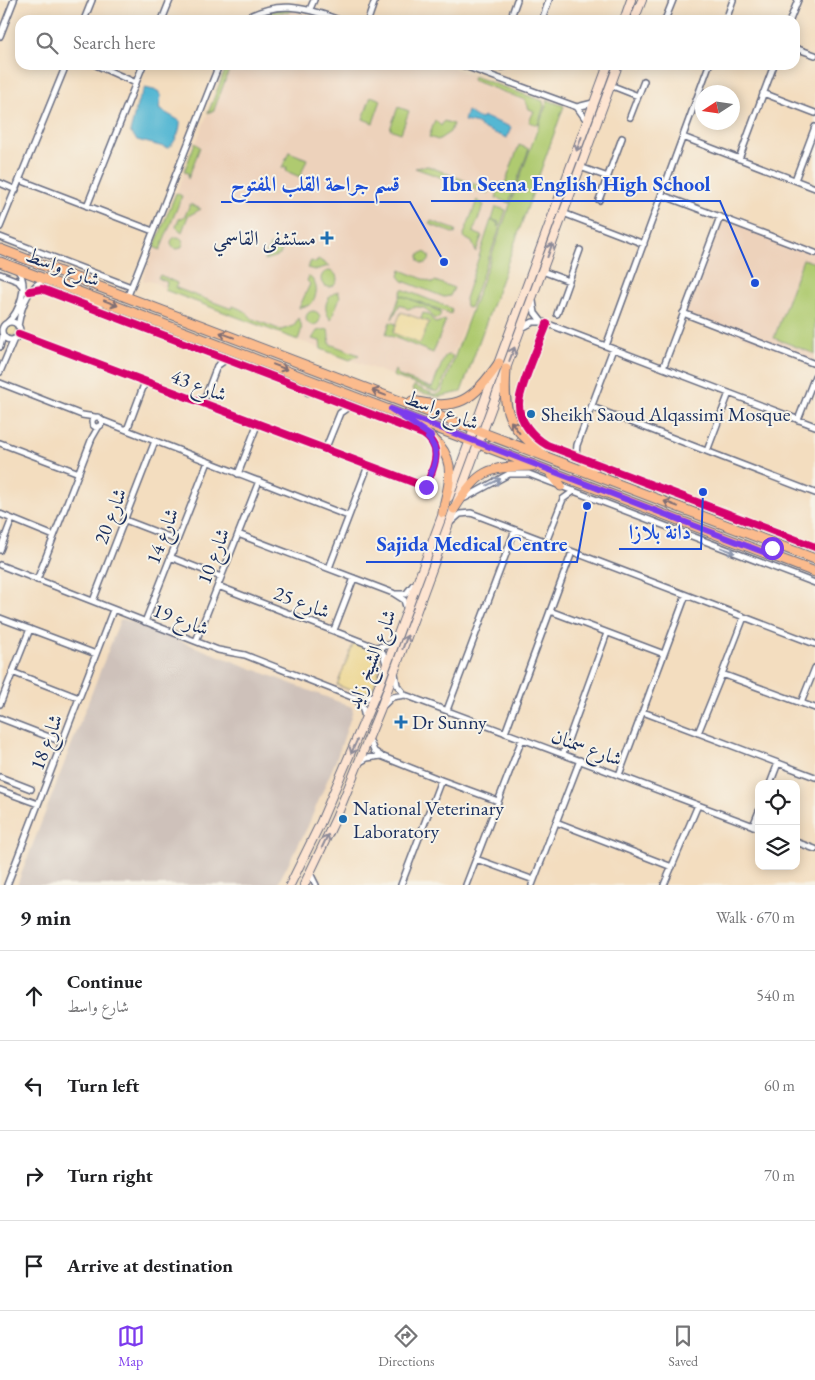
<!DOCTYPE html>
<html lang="en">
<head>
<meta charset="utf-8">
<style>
  body { margin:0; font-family:"EB Garamond",Amiri,serif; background:#f6f6f6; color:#202124 }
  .controls { position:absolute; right:15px; bottom:15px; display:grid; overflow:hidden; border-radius:10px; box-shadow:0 2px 12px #0003 }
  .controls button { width:45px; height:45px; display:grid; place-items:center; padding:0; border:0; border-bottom:1px solid #e0e0e0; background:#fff; color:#202124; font:25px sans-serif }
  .compass { position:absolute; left:695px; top:85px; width:45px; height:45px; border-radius:50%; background:#fff; box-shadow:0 2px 12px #0003; rotate:258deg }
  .stop { position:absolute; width:15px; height:15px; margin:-11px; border:4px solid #7c3aed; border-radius:50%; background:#fff }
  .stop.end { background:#7c3aed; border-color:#fff; box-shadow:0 1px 5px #0008 }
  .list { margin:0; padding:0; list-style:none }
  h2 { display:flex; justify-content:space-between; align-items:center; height:65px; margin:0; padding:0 20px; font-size:21px }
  h2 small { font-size:16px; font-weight:400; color:#757577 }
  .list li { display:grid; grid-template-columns:32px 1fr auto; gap:15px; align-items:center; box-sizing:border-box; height:90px; padding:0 20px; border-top:1px solid #e0e0e0 }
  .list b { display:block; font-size:19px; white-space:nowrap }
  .list p { margin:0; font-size:16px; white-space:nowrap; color:#757577 }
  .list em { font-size:16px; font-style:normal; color:#757577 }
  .icon { flex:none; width:28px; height:28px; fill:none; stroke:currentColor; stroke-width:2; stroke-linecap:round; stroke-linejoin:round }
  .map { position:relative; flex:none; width:815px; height:885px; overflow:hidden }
  .search { position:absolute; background:#fff; box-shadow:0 2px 12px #0003; left:15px; right:15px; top:15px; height:55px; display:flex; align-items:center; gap:12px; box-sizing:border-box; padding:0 18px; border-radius:15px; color:#757577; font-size:19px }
  .sheet { height:425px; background:#fff }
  nav { display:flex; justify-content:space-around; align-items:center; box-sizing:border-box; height:70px; border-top:1px solid #e0e0e0; background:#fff; font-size:14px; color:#757577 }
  nav a { display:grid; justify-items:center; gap:2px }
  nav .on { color:#7c3aed }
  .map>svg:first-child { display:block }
</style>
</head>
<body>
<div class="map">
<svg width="815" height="885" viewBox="0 0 815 885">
  <rect width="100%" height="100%" fill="#f7f3e8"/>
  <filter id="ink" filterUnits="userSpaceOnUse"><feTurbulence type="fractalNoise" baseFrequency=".02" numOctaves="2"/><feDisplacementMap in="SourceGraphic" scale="10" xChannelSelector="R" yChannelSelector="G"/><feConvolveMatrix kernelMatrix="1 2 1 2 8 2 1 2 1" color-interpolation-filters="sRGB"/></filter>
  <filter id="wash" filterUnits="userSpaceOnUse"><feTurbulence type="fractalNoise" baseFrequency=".0096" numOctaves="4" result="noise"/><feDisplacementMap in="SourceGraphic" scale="20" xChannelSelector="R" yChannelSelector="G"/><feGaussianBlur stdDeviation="1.12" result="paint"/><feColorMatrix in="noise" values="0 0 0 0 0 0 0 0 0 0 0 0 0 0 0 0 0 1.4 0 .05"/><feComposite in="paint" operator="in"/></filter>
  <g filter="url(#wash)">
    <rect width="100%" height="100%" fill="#f3ddbf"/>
    <!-- built -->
    <path fill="#edd2bb" d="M283 6 321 20H252Z
      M227 65H444L543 101 544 106 440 390 436 392 165 290 158 284 149 281 144 282 143 277Z
      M720 217 815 253V364L683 313Z"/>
    <!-- industrial -->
    <path fill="#cec1ba" d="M123 619 352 707 353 711 336 760 307 828 277 885H17L120 620Z"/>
    <!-- green -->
    <path fill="#afca70" stroke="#657c67" d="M283 6 291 9 289 13C276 9 265 20 252 20Z
      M227 65H231L214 110 208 113Z
      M473 76 543 101 544 106 538 125 529 122 534 111 529 109 525 100 472 80Z
      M371 96 381 100 373 123 363 119Z
      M548 100 564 106 461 392 438 397 412 390 414 386 436 395 442 392Z
      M398 107 409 111 401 133 390 129Z
      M435 120 441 126 444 121 453 124 450 132 438 140 429 137Z
      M195 143 200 147 188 179V173L184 172Z
      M519 145 529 149 509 203 496 198 500 185 504 186Z
      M289 152 307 159 300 177 286 171 287 167 282 168Z
      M428 166 489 190 487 194 415 168Z
      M176 193 182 196 160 250 154 247Z
      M477 200 484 205 473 232 482 236 476 252 472 242 463 237Z
      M190 204 201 209 188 216 182 232 176 227 179 219 185 216Z
      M496 207 506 210 500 227 498 226 499 222 492 220Z
      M491 220 498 223 497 226 500 228 470 308 466 306 465 299Z
      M431 221 456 230 455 234 429 224Z
      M171 243a6 6 0 1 1 12 0a6 6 0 1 1-12 0Z
      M270 245 282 249 280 255 264 260Z
      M418.5 258a5.5 5.5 0 1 1 11 0a5.5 5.5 0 1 1-11 0Z
      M318 259 329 266 315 270 307 268 311 261 316 263Z
      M803 259 815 263V354L774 338Z
      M401 270 433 283 435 281 454 288 450 296 444 297 403 281 399 276Z
      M321 279a8 8 0 1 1 16 0a8 8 0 1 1-16 0Z
      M160 275 177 283 176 288 232 309 233 306 245 311 253 319 281 330 294 326 298 318C304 327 301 331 298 340L165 290 167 282 158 278Z
      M309 276C319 285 318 295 310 305L299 308 310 284 307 281Z
      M402 289 448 307 452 309 451 314 400 295Z
      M338 291 340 297 331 320C322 309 325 297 338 291Z
      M400 295 441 312 439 318 434 319C428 308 420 304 408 309L400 304 392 319Z
      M306 318a7 7 0 1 1 14 0a7 7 0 1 1-14 0Z
      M423 313 428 314 435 323 446 320 433 353 386 334 390 322 396 324 393 333 428 322 421 319Z
      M328 329 330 344 359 355 350 360 321 349 320 341 312 339 317 331Z
      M448 355 453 356 440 390 436 392 393 376 395 370 399 376 432 388 445 356Z"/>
    <!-- sand -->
    <path fill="#eeda9e" stroke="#84847e" d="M401 312 429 322 420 344 393 333Z
      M5 330a6 6 0 1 1 12 0a6 6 0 1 1-12 0Z
      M354 642C386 654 384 659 373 689 361 696 350 690 337 685Z"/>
    <!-- water -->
    <path fill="#54b7d3" stroke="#387398" d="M145 88 158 91 161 96 159 109 180 121C181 129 175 144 168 148L137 140 130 132 138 101Z
      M467 111 480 119 484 117 511 127 507 138 480 127 478 124 464 121Z"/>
  </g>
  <g filter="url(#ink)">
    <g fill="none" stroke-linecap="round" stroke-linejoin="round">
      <!-- street casing -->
      <g stroke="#676c80" stroke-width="8">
        <path id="street" d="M310 9 314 0
          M84 20 92 0
          M162 20 170 0
          M242 20C277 0 302 6 339 20
          M368 20 375 0
          M510 20 517 0
          M542 20 549 0
          M665 20 673 0
          M726 20 733 0
          M790 20 798 0
          M0 36 14 0
          M795 48 815 55
          M96 65 136 83
          M462 65 577 107 587 121
          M496 65 502 67 511 65
          M610 85 638 96
          M763 93 815 113
          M577 107 593 103
          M630 117 644 81
          M683 137 815 188
          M739 159 774 65
          M580 167 608 177
          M20 180 153 231
          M795 180 815 127
          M0 183 16 190
          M662 195 815 253
          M599 200 622 138
          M87 206 143 65
          M563 213 644 244
          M0 227 66 65
          M0 237 131 287
          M542 271 569 281
          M0 274 18 281 23 287
          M30 291 42 289 420 433
          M127 298 219 65
          M533 301 535 313 542 322
          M683 313 815 364
          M557 314 580 250
          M2 331a9 9 0 1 1 18 0a9 9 0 1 1-18 0Z
          M7 323C20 312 29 284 18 271
          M547 324C541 340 518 391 519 405 519 421 533 437 547 445L815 547
          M18 326C21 308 28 286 46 279
          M522 328 533 322H543L815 426
          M19 334 426 487 437 455 431 441
          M606 346 709 65
          M0 347 3 335
          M663 368 720 217
          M0 372 14 339
          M0 383 82 415 95 417
          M203 403 217 366 227 359
          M592 407 815 493
          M92 422a5 5 0 1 1 10 0a5 5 0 1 1-10 0Z
          M101 420 348 516
          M798 420 815 376
          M127 430 145 382
          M0 443 79 473
          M325 450 340 413 350 406
          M707 451 729 393
          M576 455 577 445 613 349
          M238 474 257 425
          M465 498 509 474H529L815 583
          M0 514 54 536
          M125 520 177 540
          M451 522 460 514 471 513 815 644
          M238 534 393 593 404 600 407 610
          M546 542 563 499 574 491
          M0 550 12 519
          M170 557 221 577
          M0 565 218 650 245 655 352 697 364 699 374 695
          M329 568 368 466
          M37 580 92 438 99 426
          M218 586 375 647 383 653 386 664
          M396 594H406L413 585
          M93 601 155 441
          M550 611 664 654
          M744 617 722 674 801 703 815 668
          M0 618 96 654
          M145 622 208 462
          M334 630 354 578
          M196 641 259 481
          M375 647 386 646 395 641
          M12 672 79 698
          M395 673 397 685 405 695 759 828
          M354 698 362 705 365 718
          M801 703 815 708
          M0 704 30 629
          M384 705 392 697 405 695
          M447 710 515 530
          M643 712 815 777
          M0 718 62 742
          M505 733 572 552
          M698 733 722 674
          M369 739 374 751 381 756 441 780
          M563 754 607 633
          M360 762 367 758 381 756
          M619 775 686 595
          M0 777 31 789
          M770 784 778 763
          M0 790 38 804
          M556 822 672 867
          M753 826 759 811
          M796 842 815 849
          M476 859 534 880
          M310 873 316 885
          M7 885 113 610
          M401 885 441 780 498 801
          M466 885 522 739
          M532 885 580 760
          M664 885 698 805"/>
      </g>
      <!-- secondary casing -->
      <g stroke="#676c80" stroke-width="10">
        <path id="secondary" d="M624 20 631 0
          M634 20 642 0
          M449 497 608 65
          M290 885 320 824 377 691 445 508
          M304 885 336 818 380 710 618 65"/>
      </g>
      <!-- primary casing -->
      <g stroke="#676c80" stroke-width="11">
        <path id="primary" d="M0 249 815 559
          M0 262 815 572
          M87 296 100 311
          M506 369C503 412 507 425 541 451
          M308 391 330 387
          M412 401C459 411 472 401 499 363
          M405 420C430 435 454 448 449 482 448 493 444 502 443 513
          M581 469 600 465
          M549 471 561 486
          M454 509C479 470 486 467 533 466"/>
      </g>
      <!-- street -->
      <use href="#street" stroke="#fff" stroke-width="5"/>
      <!-- secondary -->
      <use href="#secondary" stroke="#fde4d1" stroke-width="8"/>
      <!-- primary -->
      <use href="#primary" stroke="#fbbb8d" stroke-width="9"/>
      <!-- cycleway casing -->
      <g stroke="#f7f3e8" stroke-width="11">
        <path id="cycleway" d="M547 324C541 340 518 391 519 405 519 421 533 437 547 445L815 547
          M19 334 426 487C433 468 445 448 423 434L42 289 30 291"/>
      </g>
      <!-- cycleway -->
      <use href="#cycleway" stroke="#d6006c" stroke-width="8"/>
    </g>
    <!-- one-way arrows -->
    <defs><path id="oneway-shaft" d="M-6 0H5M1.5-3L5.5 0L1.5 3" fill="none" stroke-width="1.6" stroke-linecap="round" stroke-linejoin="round" transform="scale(1.25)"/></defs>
    <g stroke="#8c8a98">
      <use href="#oneway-shaft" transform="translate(579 144) rotate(110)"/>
      <use href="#oneway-shaft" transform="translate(550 250) rotate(-70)"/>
      <use href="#oneway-shaft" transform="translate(512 354) rotate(-69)"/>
      <use href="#oneway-shaft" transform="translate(405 642) rotate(-70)"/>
      <use href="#oneway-shaft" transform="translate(354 747) rotate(114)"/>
      <use href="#oneway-shaft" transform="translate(325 841) rotate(-65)"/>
    </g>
    <g stroke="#806e73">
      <use href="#oneway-shaft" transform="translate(111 303) rotate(21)"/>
      <use href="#oneway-shaft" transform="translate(227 335) rotate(-160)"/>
      <use href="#oneway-shaft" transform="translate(280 367) rotate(21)"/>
      <use href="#oneway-shaft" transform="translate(379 393) rotate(-159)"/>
      <use href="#oneway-shaft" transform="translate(515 427) rotate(-126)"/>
      <use href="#oneway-shaft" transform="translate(671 504) rotate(-159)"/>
    </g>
    <g stroke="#8d97ae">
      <use href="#oneway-shaft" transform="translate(494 482) rotate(-26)"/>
      <use href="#oneway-shaft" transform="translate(728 550) rotate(21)"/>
    </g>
  </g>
  <g fill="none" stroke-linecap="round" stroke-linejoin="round" filter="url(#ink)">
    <!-- route -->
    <path stroke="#7c3aed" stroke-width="6" d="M426 487C432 470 443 453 428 438L431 436 391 409 771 555 769 551 772 548"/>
  </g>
  <!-- markers -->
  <g fill="#1f6fb2" stroke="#f7f3e8" stroke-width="2">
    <path d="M324.5 230.5h5v5h5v5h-5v5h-5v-5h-5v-5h5z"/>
    <circle cx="531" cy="414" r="5"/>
    <path d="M398.5 714.5h5v5h5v5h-5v5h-5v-5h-5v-5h5z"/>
    <circle cx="343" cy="819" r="5"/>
  </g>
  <g text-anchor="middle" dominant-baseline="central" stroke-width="4" stroke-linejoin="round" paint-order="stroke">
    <!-- poi labels -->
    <g font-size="20" fill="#1b2f5e" stroke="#f7f3e8" text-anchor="start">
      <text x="316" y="238" text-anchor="end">مستشفى القاسمي</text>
      <text x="541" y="414">Sheikh Saoud Alqassimi Mosque</text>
      <text x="412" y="722">Dr Sunny</text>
      <text x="353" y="808">National Veterinary<tspan x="353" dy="23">Laboratory</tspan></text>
    </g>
    <!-- street labels -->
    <g font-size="20" fill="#1b2f5e" stroke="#f7f3e8">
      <text transform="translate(63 267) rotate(20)">شارع واسط</text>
      <text transform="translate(199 385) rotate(21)">شارع 43</text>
      <text transform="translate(442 410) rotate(21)">شارع واسط</text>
      <text transform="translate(110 516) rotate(-69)">شارع 20</text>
      <text transform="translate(162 536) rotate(-69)">شارع 14</text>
      <text transform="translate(213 556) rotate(-69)">شارع 10</text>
      <text transform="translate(302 602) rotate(21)">شارع 25</text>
      <text transform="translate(181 619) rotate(21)">شارع 19</text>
      <text transform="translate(371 659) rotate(-69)">شارع الشيخ زايد</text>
      <text transform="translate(46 742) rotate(-69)">شارع 18</text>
      <text transform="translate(587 747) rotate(20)">شارع سمنان</text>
    </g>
  </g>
  <!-- callouts -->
  <path fill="none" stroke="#1d4ed8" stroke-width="2" d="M755 283L720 201H431M444 262L410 202H221M703 492L701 549H619M587 506L577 562H366"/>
  <g fill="#1d4ed8" stroke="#f7f3e8" stroke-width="2">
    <circle cx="755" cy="283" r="5"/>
    <circle cx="444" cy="262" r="5"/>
    <circle cx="703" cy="492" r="5"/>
    <circle cx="587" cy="506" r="5"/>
  </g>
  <g font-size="21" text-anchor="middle" font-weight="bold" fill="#1d4ed8" stroke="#f7f3e8" stroke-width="4" stroke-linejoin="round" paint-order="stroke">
    <text x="576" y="191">Ibn Seena English High School</text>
    <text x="315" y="191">قسم جراحة القلب المفتوح</text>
    <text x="660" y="539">دانة بلازا</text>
    <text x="472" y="551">Sajida Medical Centre</text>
  </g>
</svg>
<div class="controls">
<button><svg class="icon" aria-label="locate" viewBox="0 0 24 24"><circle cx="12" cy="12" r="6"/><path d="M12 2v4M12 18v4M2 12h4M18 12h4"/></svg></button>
<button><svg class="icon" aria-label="layers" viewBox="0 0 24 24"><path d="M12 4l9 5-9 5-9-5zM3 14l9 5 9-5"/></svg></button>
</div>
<svg class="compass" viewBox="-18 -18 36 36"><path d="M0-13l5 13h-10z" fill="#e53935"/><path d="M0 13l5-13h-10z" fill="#757577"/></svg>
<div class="stop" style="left:772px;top:548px"></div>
<div class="stop end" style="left:426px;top:487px"></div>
<div class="search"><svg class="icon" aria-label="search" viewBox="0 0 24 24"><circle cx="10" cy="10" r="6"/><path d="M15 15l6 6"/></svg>Search here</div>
</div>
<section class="sheet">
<h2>9 min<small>Walk · 670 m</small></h2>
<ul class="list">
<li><svg class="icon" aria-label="ahead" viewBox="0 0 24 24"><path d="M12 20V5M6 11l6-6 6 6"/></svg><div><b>Continue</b><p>شارع واسط</p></div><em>540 m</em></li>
<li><svg class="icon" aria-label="left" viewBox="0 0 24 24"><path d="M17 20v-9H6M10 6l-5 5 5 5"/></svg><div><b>Turn left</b></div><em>60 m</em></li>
<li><svg class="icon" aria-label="right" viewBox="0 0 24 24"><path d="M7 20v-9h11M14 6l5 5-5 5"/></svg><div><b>Turn right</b></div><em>70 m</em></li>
<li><svg class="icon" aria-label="arrive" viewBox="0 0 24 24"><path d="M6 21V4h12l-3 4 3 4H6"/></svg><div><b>Arrive at destination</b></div></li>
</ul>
</section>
<nav>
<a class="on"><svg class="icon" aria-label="map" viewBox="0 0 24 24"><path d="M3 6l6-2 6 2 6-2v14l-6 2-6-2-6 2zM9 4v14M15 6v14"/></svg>Map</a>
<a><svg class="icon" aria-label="directions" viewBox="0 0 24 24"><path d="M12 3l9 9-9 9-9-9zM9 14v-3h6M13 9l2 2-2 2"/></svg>Directions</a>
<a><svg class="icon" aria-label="saved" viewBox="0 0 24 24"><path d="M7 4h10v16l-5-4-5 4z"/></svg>Saved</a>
</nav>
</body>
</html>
